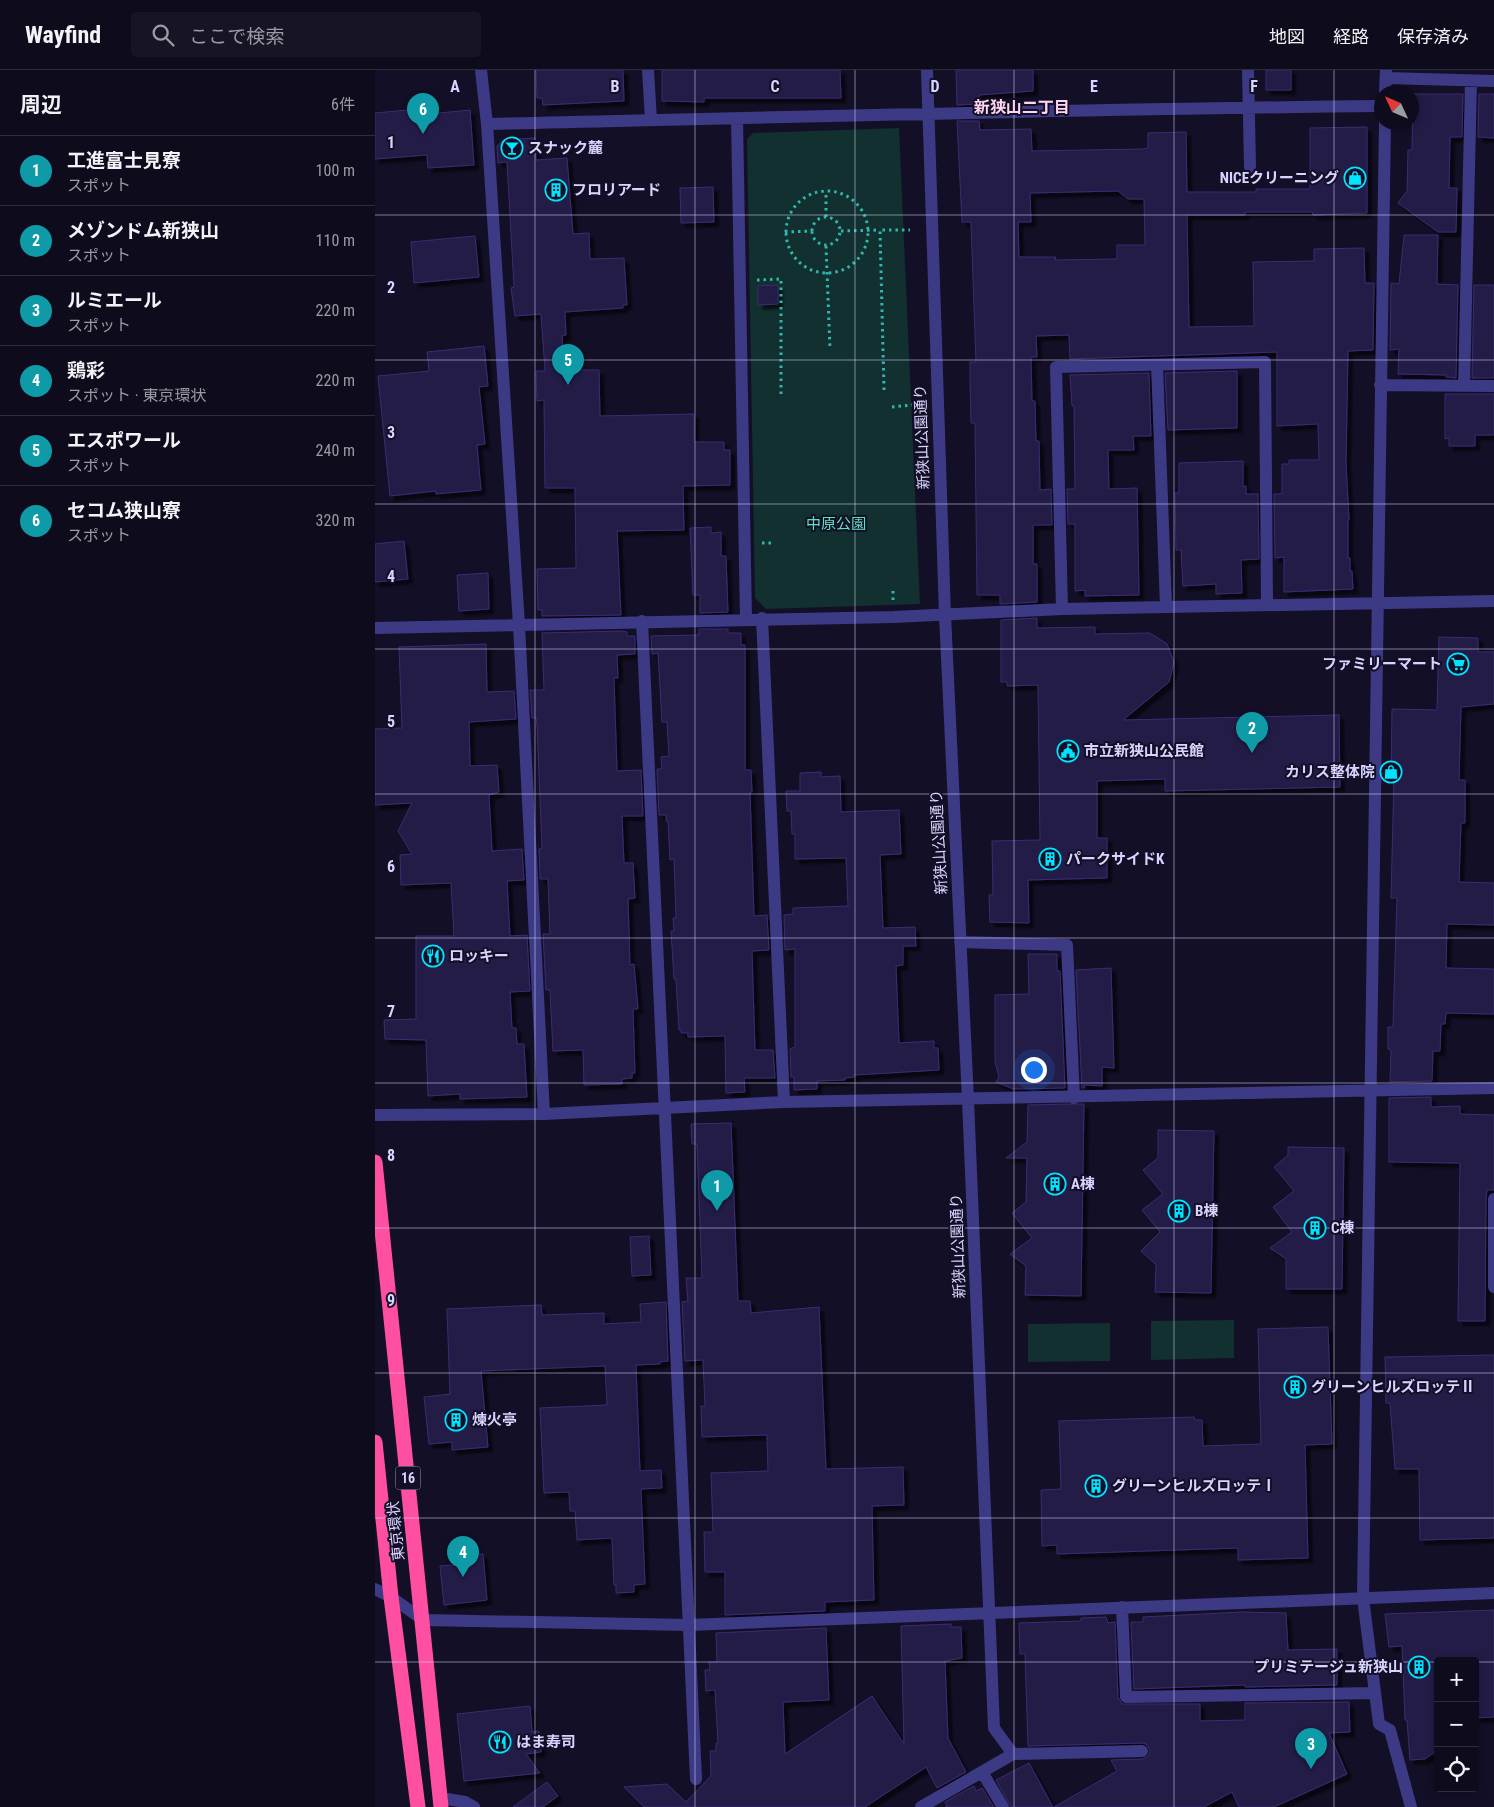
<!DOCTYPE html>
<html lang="ja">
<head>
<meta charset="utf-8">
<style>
  body { margin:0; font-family:"Roboto Condensed","Noto Sans JP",sans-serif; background:#171425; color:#f1f3f6 }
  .controls { position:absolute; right:15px; bottom:15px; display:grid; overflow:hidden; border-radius:5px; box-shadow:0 2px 8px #0003 }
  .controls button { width:45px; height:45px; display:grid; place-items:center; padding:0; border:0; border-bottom:1px solid #2e2b3b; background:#0e0b1c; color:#f1f3f6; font:25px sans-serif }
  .compass { position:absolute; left:999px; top:15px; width:45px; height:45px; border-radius:50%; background:#0e0b1c; box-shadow:0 2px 8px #0003; rotate:314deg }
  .you { position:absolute; left:658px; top:999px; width:18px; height:18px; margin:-12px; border:4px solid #fff; border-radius:50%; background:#1a73e8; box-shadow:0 0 0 8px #1a73e833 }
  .badge { display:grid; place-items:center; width:32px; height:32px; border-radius:50%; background:#0f766e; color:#fff; font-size:16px; font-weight:700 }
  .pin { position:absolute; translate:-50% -41px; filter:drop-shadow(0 1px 2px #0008) }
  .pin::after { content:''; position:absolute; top:26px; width:18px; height:15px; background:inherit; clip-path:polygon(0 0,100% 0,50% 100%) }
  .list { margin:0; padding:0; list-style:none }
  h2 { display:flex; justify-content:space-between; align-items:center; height:65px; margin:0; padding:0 20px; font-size:21px }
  h2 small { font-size:16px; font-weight:400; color:#9b9ba3 }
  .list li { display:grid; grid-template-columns:32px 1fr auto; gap:15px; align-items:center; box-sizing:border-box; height:70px; padding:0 20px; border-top:1px solid #2e2b3b }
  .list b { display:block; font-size:19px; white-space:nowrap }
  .list p { margin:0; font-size:16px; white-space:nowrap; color:#9b9ba3 }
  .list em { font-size:16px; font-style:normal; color:#9b9ba3 }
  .icon { flex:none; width:28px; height:28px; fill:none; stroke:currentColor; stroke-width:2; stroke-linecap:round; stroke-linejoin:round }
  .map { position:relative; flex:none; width:1119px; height:1737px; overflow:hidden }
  header { display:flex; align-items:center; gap:30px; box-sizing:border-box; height:70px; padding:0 25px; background:#0e0b1c; border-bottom:1px solid #2e2b3b }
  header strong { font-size:24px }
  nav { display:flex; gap:28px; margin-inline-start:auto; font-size:18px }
  .search { width:350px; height:45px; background:#171425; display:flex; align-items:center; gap:12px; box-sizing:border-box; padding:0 18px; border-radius:5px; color:#9b9ba3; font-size:19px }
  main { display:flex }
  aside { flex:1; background:#0e0b1c }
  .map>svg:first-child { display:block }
</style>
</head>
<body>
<header>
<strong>Wayfind</strong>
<div class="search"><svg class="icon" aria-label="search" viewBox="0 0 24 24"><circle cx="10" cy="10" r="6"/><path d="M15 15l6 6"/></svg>ここで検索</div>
<nav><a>地図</a><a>経路</a><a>保存済み</a></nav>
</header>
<main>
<aside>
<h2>周辺<small>6件</small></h2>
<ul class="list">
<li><span class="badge" style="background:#0f9aa8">1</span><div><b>工進富士見寮</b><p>スポット</p></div><em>100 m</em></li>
<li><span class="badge" style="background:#0f9aa8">2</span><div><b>メゾンドム新狭山</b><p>スポット</p></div><em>110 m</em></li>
<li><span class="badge" style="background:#0f9aa8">3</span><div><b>ルミエール</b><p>スポット</p></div><em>220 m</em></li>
<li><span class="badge" style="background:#0f9aa8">4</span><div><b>鶏彩</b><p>スポット · 東京環状</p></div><em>220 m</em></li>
<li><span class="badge" style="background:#0f9aa8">5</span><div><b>エスポワール</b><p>スポット</p></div><em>240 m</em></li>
<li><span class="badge" style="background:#0f9aa8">6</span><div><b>セコム狭山寮</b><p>スポット</p></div><em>320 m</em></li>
</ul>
</aside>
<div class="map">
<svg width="1119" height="1737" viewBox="0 0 1119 1737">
  <defs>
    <filter id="shadow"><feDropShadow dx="4.5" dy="4.5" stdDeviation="1" flood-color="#0009"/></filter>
  </defs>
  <rect width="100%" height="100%" fill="#130f26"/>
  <!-- green -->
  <path fill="#12302f" d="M524 58 545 534 391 539 380 528 372 69 378 63Z
    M859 1250V1288L776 1290V1251Z
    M735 1253V1291L653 1292V1254Z"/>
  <!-- building -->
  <path fill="#241b47" stroke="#3b2d73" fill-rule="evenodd" filter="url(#shadow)" d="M161 0H248L249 31 168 35 167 28H162Z
    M287 0H465L466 28H329V32L287 31Z
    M581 0H658V21L604 25V34L582 35Z
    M891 0H916V20H891Z
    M1038 24H1088L1087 67H1075L1074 118H1082L1081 162H1063L1023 133 1032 121 1033 80H1037Z
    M1104 24H1119V68L1103 67Z
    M54 38V44L95 40 99 95 53 98 52 85 0 89V43Z
    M582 51H604L605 60 656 59 657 81 768 79 773 78V63L811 62 812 122H881V119H935V58L992 57V143L938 145 937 142H870V145H812L814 257 879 256 878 192 939 191V179L989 178 990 213H999L998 280 973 281 971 393 974 450H973V488H975V501H977L978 519 909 522V487L900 488 899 424H907V394H914V390H944L943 354 902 356V282L695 289 694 265 661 266 662 287H656L657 331H660L661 371H664L665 420 676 419 677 455H658V494H662V532L625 534V525H602L600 353H596L595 311V292H601L596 152H587ZM743 121 753 129H769L770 175H742V189L680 190 681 187H644L643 152H656L655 123Z
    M160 68 161 90 192 88 198 164 214 163 215 189 249 188 252 235H248V238L190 242 191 265 187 266 189 300H224L225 346 319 344V372H349V380H355V415L308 416 309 460 242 461 246 545 167 546V540H163L162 499 201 498 200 418H170L169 330 162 331 161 301H170L166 244 140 246 136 218 139 217 132 92 123 93 122 76 128 70Z
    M338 117 339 152 306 153 305 118Z
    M1029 165H1063L1062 214 1083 215 1081 308 1071 307V305L1023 304 1024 279 1015 280 1016 213 1024 214Z
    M100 166 104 207 39 213 36 172Z
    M403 215V234L383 235V216Z
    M1099 215H1119V308H1097Z
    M109 276 113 316 104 317 110 374 102 375 106 420 61 424V421L15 426 3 306 54 301 52 282Z
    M862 301V358L793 360 790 303Z
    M774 303 776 366H758L759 380H733L734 419 762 418 764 525 710 526V520L700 521V454H693L692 419H700L699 336H697L695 305Z
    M1070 324H1119V365H1100V376H1074V368L1070 369Z
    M868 391V417L871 416V424H883L884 489 866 490 867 523 841 524V514L808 516 806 480H801L800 423H804V393Z
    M336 457V463L346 462V486H351L353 542 325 543V525H318L315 458Z
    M29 471 33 509 0 512V474Z
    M113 503 114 539 84 541 82 505Z
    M662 548V558L720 557V564L775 563 792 574 799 592 794 612 748 650 964 645 965 717 790 721V709L722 711V768H732V808L653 810 654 853 615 852 614 825H618L617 771 665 770 663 615 632 616V612H626V550Z
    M324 559H353V563H366V575H370V700H376L377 722H375L379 846 392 845 394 880 377 881 380 980H398L400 1008H369L370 1022 351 1023 350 966 313 967V963H306V960H304L301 909H299L296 861H299L298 848H301L299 789 295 790 293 751H291V745H284L282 699H287L286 687 294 686 292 652H287L283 583 277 584 276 566 324 565Z
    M246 561 252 562V566H260V584L242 585 243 608H239L242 701 266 700 268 746H247L249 793H258L260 828 253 829 255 895 259 894 263 939H258L260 1003H257V1008L247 1009V1014L209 1015 208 980 178 981 175 920H171L168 864H175L173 809H165L164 779 167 778 162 654 161 648H157L155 620H169L167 563Z
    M1064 567 1103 568V582H1119V634L1086 637 1084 710H1090V753H1086L1084 812 1119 813V855L1072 854 1071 898 1119 899V944L1071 943 1070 954H1066L1065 981H1058L1057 1011 1015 1012 1016 980 1013 979V957H1018L1022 828H1016L1019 707H1016L1017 639 1062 640Z
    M111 574 112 622 139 621 141 649 94 652 95 696 122 695 124 722 114 725 117 781 147 779 149 810 132 811 135 866 152 865 155 921 135 922 137 958H141L142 974H149L152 1027 85 1029V1024L53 1026 51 970 10 969 9 950 41 949V866H79L76 813 26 815 25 785 37 784 23 761 37 733 0 735V659L27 658 24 577Z
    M446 702V707L465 706 466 742 524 740 526 784 505 785 508 858 540 857 541 876H528V895L521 896 524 973 559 971V978H563L564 1000 479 1005V1007L470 1008V1010L442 1011V1019L419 1020V1007H416L415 979 420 977V879L410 880 409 845 418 844V838L473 836 471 788 420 789V764H417L416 741H412L411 721H425V703Z
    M653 884H682V901H685L690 1018 638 1019 621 1012 624 1007 620 992V925L654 924Z
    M736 898 739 998 727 997V1016L710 1015 709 1018H707L701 900Z
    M1056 1027V1037L1085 1036V1044L1119 1045V1120H1112L1111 1129 1110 1251H1083L1085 1093 1014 1092V1028Z
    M694 1034H709L706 1226 650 1225 651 1196 635 1184 657 1168 637 1143 651 1132 652 1088H631L652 1072 653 1035Z
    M356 1053 363 1231H375L376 1243 444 1237 451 1399 528 1397 529 1435 497 1436 499 1530 450 1532V1541L350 1545V1502H330L329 1462H338L336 1403 393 1401 392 1365 327 1367 326 1336H330L328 1290 310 1291 307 1232 313 1231 311 1208H327L322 1074H317L316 1054Z
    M783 1060 839 1061 836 1223 780 1222 781 1195 766 1181 785 1162 767 1140 788 1124 768 1100 783 1088Z
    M913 1077 969 1078 967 1219H911V1189L895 1178 917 1162 898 1137 919 1121 899 1097 913 1085Z
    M274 1166 276 1205 257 1206 255 1167Z
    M291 1232 293 1291 285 1292V1294L261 1295 265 1401 286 1400 287 1418 266 1419 270 1514 259 1515V1522L241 1523V1515H239L237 1468 202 1470 200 1441H195L194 1422 169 1423 165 1338 232 1335 230 1296 106 1301 113 1377 77 1380V1372L54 1374 49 1327 75 1324 72 1239 166 1235 167 1245 229 1243V1254L266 1252 265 1234Z
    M953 1257 957 1374 930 1375 933 1488 863 1490V1478L682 1484V1475L667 1476 666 1420 686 1419 684 1351 819 1347 820 1350H827L828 1376 886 1374 883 1259Z
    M1119 1285V1468L1045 1470 1044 1399H1020L1015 1333H1011L1010 1287Z
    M108 1484 112 1530 69 1535 65 1496 79 1495 78 1487Z
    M1119 1540V1647L1100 1648V1591H1063V1611L1061 1612 1063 1680 1050 1689 1035 1690 1032 1650H1030L1027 1576 1014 1577 1010 1544Z
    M867 1542 911 1543 913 1580 962 1579V1615L870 1617V1615L759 1619 756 1552H768V1547Z
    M731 1547 733 1553 740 1552 743 1627 747 1634H825V1651L870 1650V1633L974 1632 975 1662 954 1663 972 1704 899 1737H864L857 1722 829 1737H679L742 1701 736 1690 768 1689 774 1685 775 1680 771 1674 767 1673 653 1676 650 1584H645L644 1553 706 1551V1548Z
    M576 1554V1557H586L587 1588 570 1591 573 1668 591 1702 562 1718 551 1697 490 1737H269L249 1717 292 1714 311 1732 336 1706 335 1681H341V1673H343L340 1620 331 1621 330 1600H335L334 1592H342L341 1563 451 1558 454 1630 408 1632 410 1684 497 1626 529 1674 526 1556Z
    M155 1636 157 1662 164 1661 166 1682 151 1684 165 1703 89 1711 82 1644Z
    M654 1693 678 1737H636L621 1710Z
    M172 1712 183 1726 168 1737H138Z
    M599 1716 601 1721 607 1718 619 1737H570L572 1736 570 1732Z"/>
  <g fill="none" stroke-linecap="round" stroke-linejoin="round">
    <!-- path -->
    <path stroke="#2fb8b0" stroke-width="3" stroke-dasharray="2.5 4" stroke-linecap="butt" d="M411 162a41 41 0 1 1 82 0a41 41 0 1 1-82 0Z
      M437 161a14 14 0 1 1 28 0a14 14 0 1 1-28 0Z
      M451 147V121
      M466 161 505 160
      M410 162 437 161
      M451 176 455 279
      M382 210 406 209V324
      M509 320 505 160H535
      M517 337 547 334
      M387 473H396
      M518 521V530"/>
    <!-- minor -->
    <path stroke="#3d3a85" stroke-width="12" d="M106 0 112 54 144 555 169 1044
      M273 0 276 50
      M552 0 570 545 593 1030 619 1658 638 1684
      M873 0 875 97
      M1011 8 1119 11
      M1010 22 1011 0
      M362 49 371 550
      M1010 52 988 1528 1004 1654 1015 1660 1036 1737
      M112 54C410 47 708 39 1006 36
      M782 295 791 537
      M1005 315 1119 316
      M1089 316 1096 11
      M687 539 681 297 890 292 892 534
      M387 548 409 1032
      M267 551 321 1709
      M0 558 519 547 687 539 1119 531
      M585 872 692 875 699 1028
      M0 1045 169 1044 409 1032 1119 1018
      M1119 1129V1217
      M0 1519 16 1527 48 1550 314 1555 1119 1523
      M747 1537 751 1627 999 1623
      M607 1702 628 1737
      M66 1728 90 1732 99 1737
      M546 1737 638 1684 767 1681"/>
    <!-- highway -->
    <path stroke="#ff4fa3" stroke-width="15" d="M0 1092 66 1737
      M0 1372 16 1527 43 1737"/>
  </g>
  <!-- grid -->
  <path fill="none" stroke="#d9d4ff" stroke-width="1" stroke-opacity="0.55" d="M160 0V1737M320 0V1737M480 0V1737M639 0V1737M799 0V1737M959 0V1737M0 145H1119M0 290H1119M0 434H1119M0 579H1119M0 724H1119M0 868H1119M0 1013H1119M0 1158H1119M0 1303H1119M0 1448H1119M0 1592H1063M1100 1592H1119"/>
  <!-- icons -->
  <defs>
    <g id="bar-ring" transform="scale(1.125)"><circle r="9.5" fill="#130f26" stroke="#00e5ff" stroke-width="1.5"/><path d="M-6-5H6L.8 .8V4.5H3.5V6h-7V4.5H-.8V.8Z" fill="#00e5ff"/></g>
    <g id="shop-ring" transform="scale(1.125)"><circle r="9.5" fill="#130f26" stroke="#00e5ff" stroke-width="1.5"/><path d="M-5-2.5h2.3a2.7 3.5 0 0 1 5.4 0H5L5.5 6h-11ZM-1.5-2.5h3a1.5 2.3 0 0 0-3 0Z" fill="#00e5ff"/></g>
    <g id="building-ring" transform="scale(1.125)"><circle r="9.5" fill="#130f26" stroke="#00e5ff" stroke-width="1.5"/><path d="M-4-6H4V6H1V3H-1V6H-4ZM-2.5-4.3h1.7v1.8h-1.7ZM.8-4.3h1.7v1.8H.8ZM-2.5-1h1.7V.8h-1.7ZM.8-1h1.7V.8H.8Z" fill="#00e5ff"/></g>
    <g id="supermarket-ring" transform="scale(1.125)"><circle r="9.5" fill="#130f26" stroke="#00e5ff" stroke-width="1.5"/><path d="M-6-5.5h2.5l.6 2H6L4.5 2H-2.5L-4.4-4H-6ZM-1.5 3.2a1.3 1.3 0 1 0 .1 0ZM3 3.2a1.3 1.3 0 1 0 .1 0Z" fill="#00e5ff"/></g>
    <g id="civic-ring" transform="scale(1.125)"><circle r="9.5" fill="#130f26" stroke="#00e5ff" stroke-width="1.5"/><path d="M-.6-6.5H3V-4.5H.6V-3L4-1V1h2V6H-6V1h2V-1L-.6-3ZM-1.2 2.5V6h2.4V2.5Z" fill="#00e5ff"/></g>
    <g id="restaurant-ring" transform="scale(1.125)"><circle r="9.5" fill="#130f26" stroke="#00e5ff" stroke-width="1.5"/><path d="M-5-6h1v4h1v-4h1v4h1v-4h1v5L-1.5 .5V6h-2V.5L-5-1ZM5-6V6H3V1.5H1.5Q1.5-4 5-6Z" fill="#00e5ff"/></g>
  </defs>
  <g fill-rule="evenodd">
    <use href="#bar-ring" x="137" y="78"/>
    <use href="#shop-ring" x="980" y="108"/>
    <use href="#building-ring" x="181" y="120"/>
    <use href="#supermarket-ring" x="1083" y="594"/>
    <use href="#civic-ring" x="693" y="681"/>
    <use href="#shop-ring" x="1016" y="702"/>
    <use href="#building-ring" x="675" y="789"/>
    <use href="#restaurant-ring" x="58" y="886"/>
    <use href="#building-ring" x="680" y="1114"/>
    <use href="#building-ring" x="804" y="1141"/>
    <use href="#building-ring" x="940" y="1158"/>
    <use href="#building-ring" x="920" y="1317"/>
    <use href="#building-ring" x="81" y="1350"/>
    <use href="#building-ring" x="721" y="1416"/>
    <use href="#building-ring" x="1044" y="1597"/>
    <use href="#restaurant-ring" x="125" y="1672"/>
  </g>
  <g text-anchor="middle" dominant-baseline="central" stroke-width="4" stroke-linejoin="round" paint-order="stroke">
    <!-- shield labels -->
    <rect fill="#130f26" stroke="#9e99be" stroke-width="1" x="20.5" y="1396.5" width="25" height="23" rx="4"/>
    <g font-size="14" font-weight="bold" fill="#d9d4ff">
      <text x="33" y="1408">16</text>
    </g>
    <!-- poi labels -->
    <g font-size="15" font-weight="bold" fill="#d9d4ff" stroke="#130f26" text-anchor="start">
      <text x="153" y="78">スナック麓</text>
      <text x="964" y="108" text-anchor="end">NICEクリーニング</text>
      <text x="197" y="120">フロリアード</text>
      <text x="1067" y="594" text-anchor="end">ファミリーマート</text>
      <text x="709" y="681">市立新狭山公民館</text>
      <text x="1000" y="702" text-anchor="end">カリス整体院</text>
      <text x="691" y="789">パークサイドK</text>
      <text x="74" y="886">ロッキー</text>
      <text x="696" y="1114">A棟</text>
      <text x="820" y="1141">B棟</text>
      <text x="956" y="1158">C棟</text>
      <text x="936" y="1317">グリーンヒルズロッテⅡ</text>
      <text x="97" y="1350">煉火亭</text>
      <text x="737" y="1416">グリーンヒルズロッテⅠ</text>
      <text x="1028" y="1597" text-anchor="end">プリミテージュ新狭山</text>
      <text x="141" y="1672">はま寿司</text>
    </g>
    <!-- street labels -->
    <g font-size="15" fill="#d9d4ff" stroke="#130f26">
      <text transform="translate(547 367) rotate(-92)">新狭山公園通り</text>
      <text transform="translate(564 772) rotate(-93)">新狭山公園通り</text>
      <text transform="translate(583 1176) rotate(-92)">新狭山公園通り</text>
      <text transform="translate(21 1461) rotate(-96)">東京環状</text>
    </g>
    <!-- park labels -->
    <g font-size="15" fill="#5fe0c0" stroke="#130f26">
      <text x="461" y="454">中原公園</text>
    </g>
    <!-- neighbourhood labels -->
    <g font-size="16" font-weight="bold" fill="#ffd6f0" stroke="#130f26">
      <text x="647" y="37">新狭山二丁目</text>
    </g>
  </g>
  <g font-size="16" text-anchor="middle" font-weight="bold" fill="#d9d4ff" stroke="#130f26" stroke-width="4" stroke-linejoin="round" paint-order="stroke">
    <text x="80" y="22">A</text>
    <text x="240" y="22">B</text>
    <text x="400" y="22">C</text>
    <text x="560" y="22">D</text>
    <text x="719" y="22">E</text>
    <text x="879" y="22">F</text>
    <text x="16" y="78">1</text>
    <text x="16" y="223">2</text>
    <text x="16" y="368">3</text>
    <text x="16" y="512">4</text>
    <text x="16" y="657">5</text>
    <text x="16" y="802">6</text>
    <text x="16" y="947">7</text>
    <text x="16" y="1091">8</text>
    <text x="16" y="1236">9</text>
  </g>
</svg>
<div class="controls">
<button>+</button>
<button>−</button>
<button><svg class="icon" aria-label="locate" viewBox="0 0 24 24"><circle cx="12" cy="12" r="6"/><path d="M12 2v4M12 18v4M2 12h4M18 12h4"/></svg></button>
</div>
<svg class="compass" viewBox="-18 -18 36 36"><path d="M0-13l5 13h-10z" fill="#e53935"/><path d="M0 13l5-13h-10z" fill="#9b9ba3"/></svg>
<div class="you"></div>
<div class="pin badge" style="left:342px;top:1141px;background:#0f9aa8">1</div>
<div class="pin badge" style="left:877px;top:683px;background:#0f9aa8">2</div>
<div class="pin badge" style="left:936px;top:1699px;background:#0f9aa8">3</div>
<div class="pin badge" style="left:88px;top:1507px;background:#0f9aa8">4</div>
<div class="pin badge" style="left:193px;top:315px;background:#0f9aa8">5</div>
<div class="pin badge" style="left:48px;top:64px;background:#0f9aa8">6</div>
</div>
</main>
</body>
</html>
